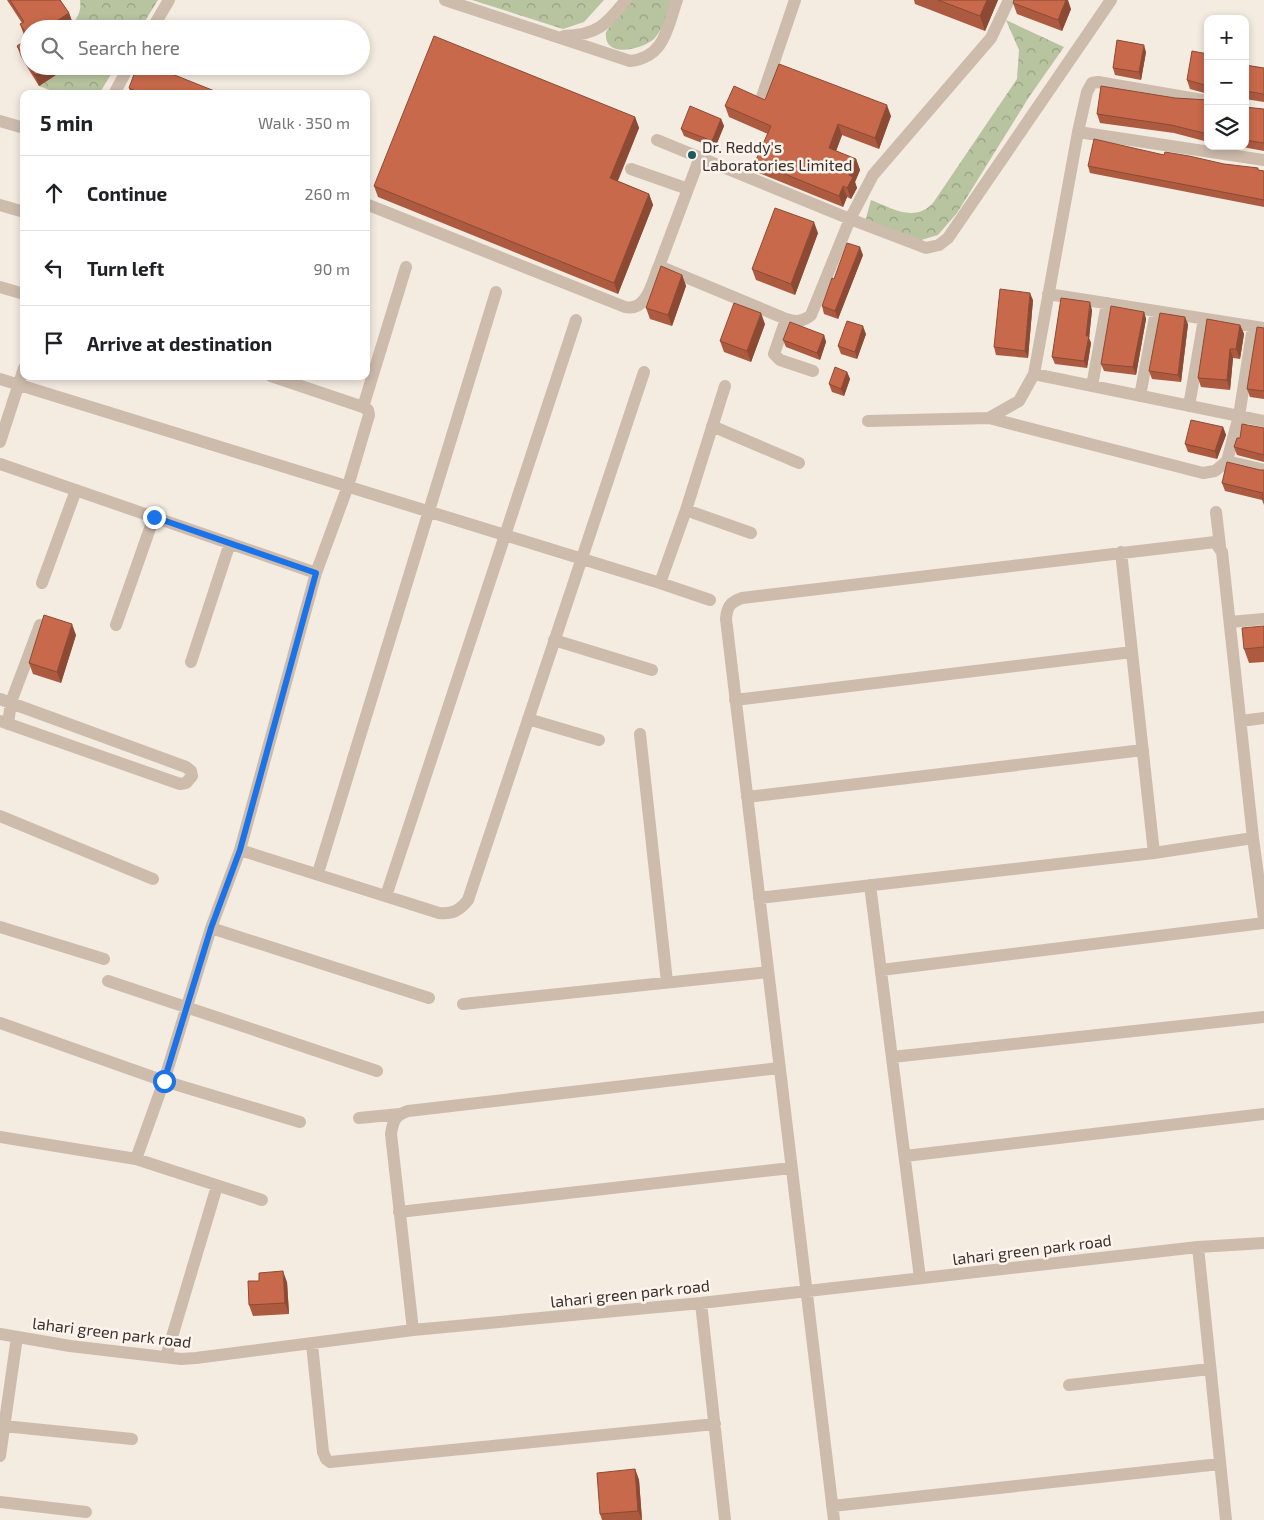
<!DOCTYPE html>
<html lang="en">
<head>
<meta charset="utf-8">
<style>
  body { margin:0; font-family:"Exo 2",sans-serif; background:#f2f2f2; color:#202124 }
  .controls { position:absolute; right:15px; top:15px; display:grid; overflow:hidden; border-radius:10px; box-shadow:0 2px 8px #0003 }
  .controls button { width:45px; height:45px; display:grid; place-items:center; padding:0; border:0; border-bottom:1px solid #e0e0e0; background:#fff; color:#202124; font:25px sans-serif }
  .stop { position:absolute; width:15px; height:15px; margin:-11px; border:4px solid #1a73e8; border-radius:50%; background:#fff }
  .stop.end { background:#1a73e8; border-color:#fff; box-shadow:0 1px 5px #0008 }
  .list { margin:0; padding:0; list-style:none }
  h2 { display:flex; justify-content:space-between; align-items:center; height:65px; margin:0; padding:0 20px; font-size:21px }
  h2 small { font-size:16px; font-weight:400; color:#757577 }
  .list li { display:grid; grid-template-columns:32px 1fr auto; gap:15px; align-items:center; box-sizing:border-box; height:75px; padding:0 20px; border-top:1px solid #e0e0e0 }
  .list b { display:block; font-size:19px; white-space:nowrap }
  .list em { font-size:16px; font-style:normal; color:#757577 }
  .icon { flex:none; width:28px; height:28px; fill:none; stroke:currentColor; stroke-width:2; stroke-linecap:round; stroke-linejoin:round }
  .map { position:relative; flex:none; width:1264px; height:1520px; overflow:hidden }
  .search { position:absolute; background:#fff; box-shadow:0 2px 8px #0003; left:20px; top:20px; width:350px; height:55px; display:flex; align-items:center; gap:12px; box-sizing:border-box; padding:0 18px; border-radius:28px; color:#757577; font-size:19px }
  .panel { position:absolute; background:#fff; box-shadow:0 2px 8px #0003; left:20px; top:90px; width:350px; height:290px; border-radius:10px }
  .map>svg:first-child { display:block }
</style>
</head>
<body>
<div class="map">
<svg width="1264" height="1520" viewBox="0 0 1264 1520">
  <defs>
    <pattern id="forest-crowns" width="20" height="18" patternUnits="userSpaceOnUse" patternTransform="scale(1.25)"><rect width="20" height="18" fill="#b8c4a0"/><path d="M2 6a3 3 0 1 1 6 0M12 15a3 3 0 1 1 6 0" fill="none" stroke="#97a083"/></pattern>
  </defs>
  <rect width="100%" height="100%" fill="#f4ebe1"/>
  <!-- forest -->
  <path fill="url(#forest-crowns)" d="M80 0H158L140 29H66C76 22 82 12 80 0Z
    M472 0H604L584 22 563 29Z
    M629 0H671C669 11 662 31 654 39 641 50 603 59 606 32Z
    M1006 20 1064 47 1029 97 957 213 938 235 918 241 865 222 871 200C892 208 914 223 933 203L1017 79 1019 50Z
    M70 66H116L99 94H60L39 86Z"/>
  <g fill="none" stroke-linecap="round" stroke-linejoin="round">
    <!-- minor -->
    <path stroke="#cdbbac" stroke-width="12" d="M445 0 630 61C665 57 667 28 677 0
      M152 29 169 0
      M564 36C597 35 606 25 626 0
      M114 94 129 66
      M761 100 795 0
      M0 121 24 128
      M1078 132 1264 160
      M657 140 850 219 926 248 939 245 948 238 1111 0
      M700 157 659 266 786 319C796 322 803 322 811 315L850 219 873 175 991 38 1009 0
      M631 169 688 189
      M366 204 625 307C647 312 652 282 659 266
      M0 205 24 212
      M0 287 24 294
      M1048 294 1264 328
      M786 319 774 354 780 360 813 371
      M1034 374 1264 421
      M0 379 660 583 686 510 725 386
      M1092 386 1107 303
      M1140 396 1156 311
      M1189 406 1204 319
      M363 407 406 267
      M989 418 1203 473 1215 471 1227 461 1264 470
      M868 421 989 418 1019 401 1034 374 1078 132 1087 92 1092 83 1098 82 1208 101
      M712 426 799 463
      M0 442 24 368
      M1227 461 1239 416 1253 327
      M0 464 316 573
      M686 510 751 533
      M1216 512 1220 546
      M1121 552 1154 853
      M42 583 76 490
      M660 583 710 600
      M1230 622 1264 619
      M116 625 154 517
      M554 640 652 670
      M191 662 230 543
      M0 699 186 767 191 771 192 776 186 783 180 784 0 721
      M735 700 1132 652
      M528 719 599 740
      M1241 721 1264 718
      M8 724 11 702 40 625
      M640 734 667 982
      M747 797 1143 750
      M0 816 153 879
      M240 850 439 913C453 914 459 911 468 900L644 372
      M318 873 496 292
      M870 885 920 1278
      M386 896 576 320
      M759 898 1154 853 1253 838
      M0 927 104 959
      M211 928 429 998
      M881 970 1264 923
      M108 981 377 1071
      M463 1004 768 972
      M0 1023 164 1081 211 928 240 850 316 573 348 486 369 415 368 410 363 407 271 376
      M892 1057 1264 1017
      M359 1118 400 1114
      M0 1137 136 1159 262 1200
      M905 1156 1264 1114
      M136 1159 164 1081 300 1122
      M399 1212 791 1168
      M1198 1247 1226 1520
      M701 1303 725 1520
      M413 1330 391 1134C393 1121 395 1115 408 1111L779 1068
      M0 1334 70 1346 181 1359 196 1358 413 1330 701 1303 1198 1247 1264 1243
      M312 1344 323 1452 326 1459 330 1462 715 1424
      M166 1357 217 1186
      M1069 1385 1210 1369
      M4 1426 132 1439
      M0 1456 17 1337
      M0 1502 86 1512
      M832 1506 1220 1464
      M834 1520 726 619C727 607 730 602 742 598L1215 542 1222 552 1253 838 1264 919"/>
  </g>
  <!-- wall -->
  <path fill="#ac5a40" d="M7 0H60L69 13 73 24 29 29V66H70L39 86 21 57 17 46 27 40 24 35 20 24 22 23Z
    M914 0H998L985 31 915 4Z
    M1013 3 1071 9 1062 31 1017 14Z
    M1146 52 1141 80 1115 75 1113 68Z
    M1208 54V94L1190 89 1187 80Z
    M1245 65 1264 68V102L1245 99Z
    M129 88 222 94H131Z
    M1175 98 1208 100V142L1174 133 1100 123 1097 114Z
    M765 100 891 116 879 149 842 135 836 151 856 159 860 170 855 182 857 188 851 199 847 197 843 207 759 173 755 162 768 134 729 117 725 106Z
    M1245 107 1263 109H1264V151L1237 146H1245Z
    M635 117 639 128 618 181 649 194 653 205 618 294 378 197 374 186Z
    M721 119 724 126 715 148 684 136 681 129Z
    M1224 164 1264 171V207L1090 173 1088 166Z
    M818 233 795 295 756 280 752 269Z
    M863 255 838 319 824 314 822 306 834 279Z
    M682 275 686 286 672 326 650 319 646 308Z
    M1033 300 1028 358 996 355 994 347Z
    M1092 310 1089 338 1091 343 1087 368 1055 364 1052 357Z
    M1144 312 1146 319 1136 375 1104 371 1101 364Z
    M765 324 751 362 724 352 720 341Z
    M1188 324 1181 382 1152 379 1149 371Z
    M1240 325 1244 334 1240 359 1233 358 1230 390 1201 387 1198 378Z
    M1264 328V399L1250 397 1247 389Z
    M866 334 857 359 841 354 838 346Z
    M824 335 826 342 820 360 786 347 783 340Z
    M847 372 850 379 844 396 832 392 829 384Z
    M1223 427 1226 435 1217 459 1188 452 1185 444Z
    M1264 428V462L1237 455 1234 447 1240 438Z
    M1260 470H1264V505L1262 500 1225 491 1222 483Z
    M1264 626V662L1249 663 1244 649Z
    M76 635 61 683 33 674 29 663Z
    M287 1282 289 1314 253 1316 249 1305Z
    M635 1469 639 1480 642 1520H602L600 1514Z"/>
  <!-- shaded-wall -->
  <path fill="#8c4a34" d="M987 0H998L985 31 980 16Z
    M1066 0H1068L1071 9 1062 31 1058 20Z
    M69 13 73 24 66 29H58L55 22Z
    M1144 45 1146 52 1141 80 1139 72Z
    M49 66H70L39 86 35 75Z
    M887 105 891 116 879 149 875 138Z
    M635 117 639 128 614 189 610 178Z
    M721 119 724 126 715 148 712 141Z
    M838 124 842 135 833 159 829 148Z
    M856 159 860 170 855 182 857 188 851 199 847 188 849 175Z
    M843 186 847 197 843 207 839 196Z
    M649 194 653 205 618 294 614 283Z
    M814 222 818 233 795 295 791 284Z
    M860 247 863 255 838 319 835 311Z
    M682 275 686 286 672 326 668 315Z
    M1030 293 1033 300 1028 358 1025 351Z
    M1090 302 1092 310 1089 338 1091 343 1087 368 1084 361Z
    M1144 312 1146 319 1136 375 1133 367Z
    M761 313 765 324 751 362 747 351Z
    M1185 317 1188 324 1181 382 1178 375Z
    M1240 325 1244 334 1240 359 1236 349Z
    M863 326 866 334 857 359 855 352Z
    M824 335 826 342 820 360 817 353Z
    M1230 349 1233 358 1230 390 1227 380Z
    M847 372 850 379 844 396 841 389Z
    M1223 427 1226 435 1217 459 1215 451Z
    M72 624 76 635 61 683 57 672Z
    M283 1271 287 1282 289 1314 285 1303Z
    M635 1469 639 1480 642 1520 638 1511Z"/>
  <!-- building -->
  <path fill="#c8694b" stroke="#8c4a34" d="M10 0H60L69 13 55 22 59 29H29V38L20 24 24 22Z
    M938 0H987L980 16Z
    M1014 0H1066L1058 20 1013 3Z
    M434 36 635 117 610 178 649 194 614 283 374 186Z
    M29 38V64L17 46Z
    M1117 40 1144 45 1139 72 1113 68Z
    M1192 51 1208 54V86L1187 80Z
    M779 64 887 105 875 138 838 124 829 148 856 159 849 175 853 177 847 188 843 186 839 196 755 162 771 126 725 106 734 86 765 100Z
    M1245 65 1264 68V95L1263 94 1245 91Z
    M30 66H49L35 75Z
    M137 66H152L222 94H142L129 88Z
    M1101 86 1175 98 1208 100V134L1171 125 1097 114Z
    M690 106 721 119 712 141 681 129Z
    M1245 107 1263 109H1264V143L1245 140Z
    M1094 139 1164 155 1165 152 1189 156 1224 164 1258 168V170L1264 171V200L1088 166Z
    M775 208 814 222 791 284 752 269Z
    M847 243 860 247 835 311 822 306 832 278 834 279Z
    M661 266 682 275 668 315 646 308Z
    M1000 289 1030 293 1025 351 994 347Z
    M1061 298 1090 302 1086 336H1089L1084 361 1052 357Z
    M734 303 761 313 747 351 720 341Z
    M1111 306 1144 312 1133 367 1101 364Z
    M1160 313 1185 317 1178 375 1149 371Z
    M1207 319 1240 325 1236 349H1230L1227 380 1198 378Z
    M847 321 863 326 855 352 838 346Z
    M790 322 824 335 817 353 783 340Z
    M1257 327 1264 328V391L1247 389Z
    M835 367 847 372 841 389 829 384Z
    M1191 420 1223 427 1215 451 1185 444Z
    M1242 424 1264 428V455L1234 447 1237 438H1240Z
    M1227 462 1260 470H1264V499L1262 498 1263 493 1222 483Z
    M44 615 72 624 57 672 29 663Z
    M1264 626V647L1244 649 1242 628Z
    M283 1271 285 1303 249 1305 248 1281H259V1273Z
    M635 1469 638 1511 600 1514 597 1473Z"/>
  <g fill="none" stroke-linecap="round" stroke-linejoin="round">
    <!-- route -->
    <path stroke="#1a73e8" stroke-width="6" d="M154 517 316 573 240 850 211 928 164 1081"/>
  </g>
  <!-- markers -->
  <circle fill="#1f5a5e" stroke="#fbf5ee" stroke-width="2" cx="692" cy="155" r="5"/>
  <g text-anchor="middle" dominant-baseline="central" stroke-width="5" stroke-linejoin="round" paint-order="stroke">
    <!-- poi labels -->
    <g font-size="16" fill="#3b302b" stroke="#fbf5ee" text-anchor="start">
      <text x="702" y="146">Dr. Reddy's<tspan x="702" dy="18">Laboratories Limited</tspan></text>
    </g>
    <!-- street labels -->
    <g font-size="16" fill="#3b302b" stroke="#fbf5ee">
      <text transform="translate(1032 1249) rotate(-7)">lahari green park road</text>
      <text transform="translate(630 1293) rotate(-6)">lahari green park road</text>
      <text transform="translate(112 1332) rotate(7)">lahari green park road</text>
    </g>
  </g>
</svg>
<div class="controls">
<button>+</button>
<button>−</button>
<button><svg class="icon" aria-label="layers" viewBox="0 0 24 24"><path d="M12 4l9 5-9 5-9-5zM3 14l9 5 9-5"/></svg></button>
</div>
<div class="stop" style="left:164px;top:1081px"></div>
<div class="stop end" style="left:154px;top:517px"></div>
<div class="search"><svg class="icon" aria-label="search" viewBox="0 0 24 24"><circle cx="10" cy="10" r="6"/><path d="M15 15l6 6"/></svg>Search here</div>
<section class="panel">
<h2>5 min<small>Walk · 350 m</small></h2>
<ul class="list">
<li><svg class="icon" aria-label="ahead" viewBox="0 0 24 24"><path d="M12 20V5M6 11l6-6 6 6"/></svg><div><b>Continue</b></div><em>260 m</em></li>
<li><svg class="icon" aria-label="left" viewBox="0 0 24 24"><path d="M17 20v-9H6M10 6l-5 5 5 5"/></svg><div><b>Turn left</b></div><em>90 m</em></li>
<li><svg class="icon" aria-label="arrive" viewBox="0 0 24 24"><path d="M6 21V4h12l-3 4 3 4H6"/></svg><div><b>Arrive at destination</b></div></li>
</ul>
</section>
</div>
</body>
</html>
